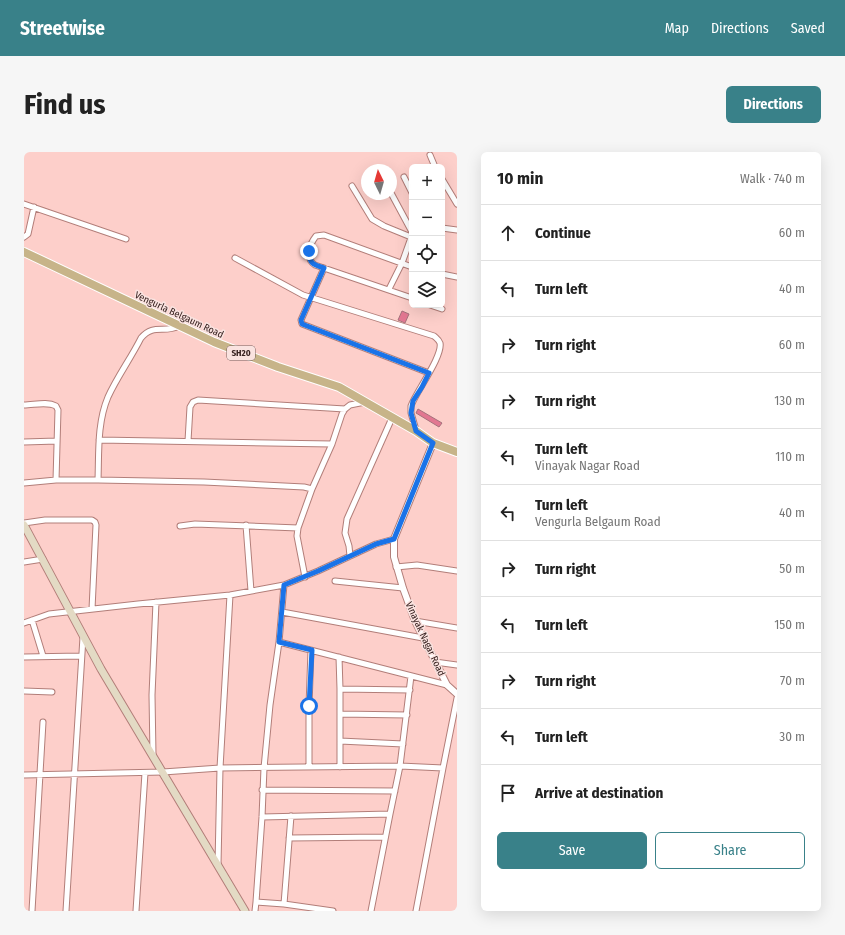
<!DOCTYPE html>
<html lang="en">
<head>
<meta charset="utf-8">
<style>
  body { margin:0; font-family:"Fira Sans Condensed",sans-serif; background:#f6f6f6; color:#222 }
  .controls { position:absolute; right:12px; top:12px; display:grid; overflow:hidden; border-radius:6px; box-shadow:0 4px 16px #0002 }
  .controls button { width:36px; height:36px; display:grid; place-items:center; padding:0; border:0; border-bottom:1px solid #e0e0e0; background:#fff; color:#222; font:20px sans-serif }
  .compass { position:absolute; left:337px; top:12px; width:36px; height:36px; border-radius:50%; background:#fff; box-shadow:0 4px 16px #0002; rotate:355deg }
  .stop { position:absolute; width:12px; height:12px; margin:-9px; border:3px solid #1a73e8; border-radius:50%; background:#fff }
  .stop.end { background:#1a73e8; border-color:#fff; box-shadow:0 1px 4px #0008 }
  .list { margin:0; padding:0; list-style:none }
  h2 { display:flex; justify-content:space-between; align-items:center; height:52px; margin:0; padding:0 16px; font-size:17px }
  h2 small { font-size:13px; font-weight:400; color:#767676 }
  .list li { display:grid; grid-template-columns:26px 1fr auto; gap:12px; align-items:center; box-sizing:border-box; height:56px; padding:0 16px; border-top:1px solid #e0e0e0 }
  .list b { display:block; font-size:15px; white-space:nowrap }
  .list p { margin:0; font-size:13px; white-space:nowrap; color:#767676 }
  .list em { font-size:13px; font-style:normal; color:#767676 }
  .actions { display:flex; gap:8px; padding:12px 16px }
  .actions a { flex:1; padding:9px 0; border:1px solid #398189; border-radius:6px; text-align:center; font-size:14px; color:#398189 }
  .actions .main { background:#398189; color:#fff }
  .icon { flex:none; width:22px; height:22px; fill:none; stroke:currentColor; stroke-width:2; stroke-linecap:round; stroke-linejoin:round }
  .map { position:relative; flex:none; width:433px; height:759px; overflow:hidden; border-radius:6px }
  header { display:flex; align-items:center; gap:24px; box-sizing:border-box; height:56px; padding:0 20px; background:#398189; color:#fff }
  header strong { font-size:19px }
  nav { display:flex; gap:22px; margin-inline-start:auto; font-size:14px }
  .intro { display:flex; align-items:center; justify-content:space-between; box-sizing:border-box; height:96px; padding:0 24px }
  h1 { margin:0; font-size:28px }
  .button { padding:10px 18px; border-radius:6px; background:#398189; color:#fff; font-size:14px; font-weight:700 }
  main { display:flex; gap:24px; padding:0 24px }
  aside { flex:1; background:#fff; border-radius:6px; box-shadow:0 4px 16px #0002 }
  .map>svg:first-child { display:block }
</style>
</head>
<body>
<header>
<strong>Streetwise</strong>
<nav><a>Map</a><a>Directions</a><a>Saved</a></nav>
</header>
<div class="intro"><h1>Find us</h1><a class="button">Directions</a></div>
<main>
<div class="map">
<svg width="433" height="759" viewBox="0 0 433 759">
  <rect width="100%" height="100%" fill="#fdcfca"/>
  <!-- building -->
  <path fill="#e27791" stroke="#a5727c" d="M378 159 385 162 381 171 374 168Z
    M394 257 418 271 415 275 392 261Z"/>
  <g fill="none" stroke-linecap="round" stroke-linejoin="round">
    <!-- minor casing -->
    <g stroke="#b27e79" stroke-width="7">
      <path id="minor" d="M406 3 411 15
        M380 25 388 41
        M418 27 433 52
        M328 34 348 67 360 74 387 85
        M367 41 388 80
        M0 52 102 87
        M418 76 433 78
        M0 85 4 82 10 55
        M211 106 279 143 410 184C412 186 415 188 416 191 419 204 392 240 387 254V261L392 278
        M388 115 300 83 292 84C285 93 281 107 291 113L388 146
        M300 116 277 168 278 172 405 221
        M418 122 433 125
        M365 137 378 111 388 83
        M406 153 418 157
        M0 253C10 253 23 249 32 254L34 258 32 328
        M75 288 308 292
        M164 289 166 255 169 250 174 248 321 257
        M0 290 33 289
        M74 328C75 301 73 271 84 245 93 225 107 206 117 186 130 171 140 182 155 174
        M0 331 32 328H74L180 330 280 335 288 337
        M0 371 21 368H68L71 370 72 373 68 457
        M222 373 227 439
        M156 374 171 372 274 376
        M326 404 325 394 321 381 323 367 368 266
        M0 410 19 407
        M372 415 393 413 433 419
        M281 425 273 384 274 376 288 337 308 292 318 262 321 257 326 253 341 250
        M311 429 379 436
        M258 460 399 486
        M8 468 19 504
        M391 469 433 476
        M0 471 25 462 114 452 206 443 260 433 294 419 352 392 370 387
        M255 490 423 533
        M0 505 57 504
        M315 505 316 537
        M411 510 433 513
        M0 539 28 540
        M316 562 383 563
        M316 589 379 592
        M129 603 128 543 132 450
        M285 615V554L287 498
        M316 615V537L386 538
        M0 623 139 620 196 616 376 614 419 616 433 546
        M238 638 371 639
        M238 665 366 662 376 614 387 524
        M265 686 360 685
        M194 713 196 616 206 443
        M232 750 238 665 240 616 246 553 255 490 260 433
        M260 752 267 664
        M8 759 19 570
        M42 759 59 485
        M112 759 121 621
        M231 759 232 750 260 752 309 759
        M347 759 366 662
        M392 759 419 616"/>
    </g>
    <!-- tertiary casing -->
    <g stroke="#b27e79" stroke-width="8">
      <path id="tertiary" d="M409 291 370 387V405L379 436 391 469 423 533 433 542"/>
    </g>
    <!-- secondary casing -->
    <g stroke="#b27e79" stroke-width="9">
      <path id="secondary" d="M0 373 77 517 221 759"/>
    </g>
    <!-- primary casing -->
    <g stroke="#fff" stroke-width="10">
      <path id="primary" d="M0 100 190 190 254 215 315 235 392 279 409 291 433 300"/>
    </g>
    <!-- minor -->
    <use href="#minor" stroke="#fff" stroke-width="5"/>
    <!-- tertiary -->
    <use href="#tertiary" stroke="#fff" stroke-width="6"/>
    <!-- secondary -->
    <use href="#secondary" stroke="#e3dac4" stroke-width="7"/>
    <!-- primary -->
    <use href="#primary" stroke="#c7b489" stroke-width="8"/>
  </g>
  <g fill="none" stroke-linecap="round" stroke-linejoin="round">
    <!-- route -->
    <path stroke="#1a73e8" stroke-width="5" d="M285 554 288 498 255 490 260 433 294 419 352 392 370 387 409 291 392 279 387 261 389 249 398 235 405 221 278 172 277 168 300 116C290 113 284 111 285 99"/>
  </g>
  <g text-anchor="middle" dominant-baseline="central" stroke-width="3" stroke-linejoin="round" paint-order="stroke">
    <!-- shield labels -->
    <rect fill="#fae3e0" stroke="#725c5a" stroke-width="1" x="203" y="194" width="28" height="14" rx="3"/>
    <g font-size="9" font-weight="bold" fill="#372220">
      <text x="217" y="201">SH20</text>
    </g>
    <!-- street labels -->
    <g font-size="10" fill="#372220" stroke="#fae3e0">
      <text transform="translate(155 163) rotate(25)">Vengurla Belgaum Road</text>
      <text transform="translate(401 487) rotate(65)">Vinayak Nagar Road</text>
    </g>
  </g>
</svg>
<div class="controls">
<button>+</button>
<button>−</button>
<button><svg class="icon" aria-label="locate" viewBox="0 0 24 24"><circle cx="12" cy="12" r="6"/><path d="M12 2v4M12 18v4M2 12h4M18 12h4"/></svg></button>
<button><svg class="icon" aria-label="layers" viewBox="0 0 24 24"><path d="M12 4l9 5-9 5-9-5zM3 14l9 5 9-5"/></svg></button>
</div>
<svg class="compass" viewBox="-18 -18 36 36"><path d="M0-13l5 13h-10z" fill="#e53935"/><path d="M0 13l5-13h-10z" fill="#767676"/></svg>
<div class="stop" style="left:285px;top:554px"></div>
<div class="stop end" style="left:285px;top:99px"></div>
</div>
<aside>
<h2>10 min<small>Walk · 740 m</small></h2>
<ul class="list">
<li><svg class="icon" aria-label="ahead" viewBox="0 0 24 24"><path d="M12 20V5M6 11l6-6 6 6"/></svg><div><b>Continue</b></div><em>60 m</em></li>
<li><svg class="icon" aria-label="left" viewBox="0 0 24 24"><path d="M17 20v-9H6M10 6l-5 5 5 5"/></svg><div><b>Turn left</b></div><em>40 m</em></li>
<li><svg class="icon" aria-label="right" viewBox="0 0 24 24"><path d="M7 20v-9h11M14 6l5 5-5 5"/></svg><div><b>Turn right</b></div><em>60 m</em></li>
<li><svg class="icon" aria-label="right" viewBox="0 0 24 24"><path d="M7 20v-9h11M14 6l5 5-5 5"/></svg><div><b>Turn right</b></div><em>130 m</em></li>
<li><svg class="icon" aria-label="left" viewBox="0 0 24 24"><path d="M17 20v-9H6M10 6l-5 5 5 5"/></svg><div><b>Turn left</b><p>Vinayak Nagar Road</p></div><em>110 m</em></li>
<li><svg class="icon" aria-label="left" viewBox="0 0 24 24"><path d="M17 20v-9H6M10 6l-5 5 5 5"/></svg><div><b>Turn left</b><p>Vengurla Belgaum Road</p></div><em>40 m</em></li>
<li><svg class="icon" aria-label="right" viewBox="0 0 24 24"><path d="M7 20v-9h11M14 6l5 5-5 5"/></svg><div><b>Turn right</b></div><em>50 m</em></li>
<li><svg class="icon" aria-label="left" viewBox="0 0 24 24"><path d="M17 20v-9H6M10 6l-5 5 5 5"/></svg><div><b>Turn left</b></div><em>150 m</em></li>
<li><svg class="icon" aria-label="right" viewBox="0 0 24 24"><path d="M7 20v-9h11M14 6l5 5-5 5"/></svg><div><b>Turn right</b></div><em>70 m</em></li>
<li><svg class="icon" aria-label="left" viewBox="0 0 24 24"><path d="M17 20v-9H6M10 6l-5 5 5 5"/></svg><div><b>Turn left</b></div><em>30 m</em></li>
<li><svg class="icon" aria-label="arrive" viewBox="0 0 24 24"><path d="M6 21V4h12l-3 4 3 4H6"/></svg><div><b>Arrive at destination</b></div></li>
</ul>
<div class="actions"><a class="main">Save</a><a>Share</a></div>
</aside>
</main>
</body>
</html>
